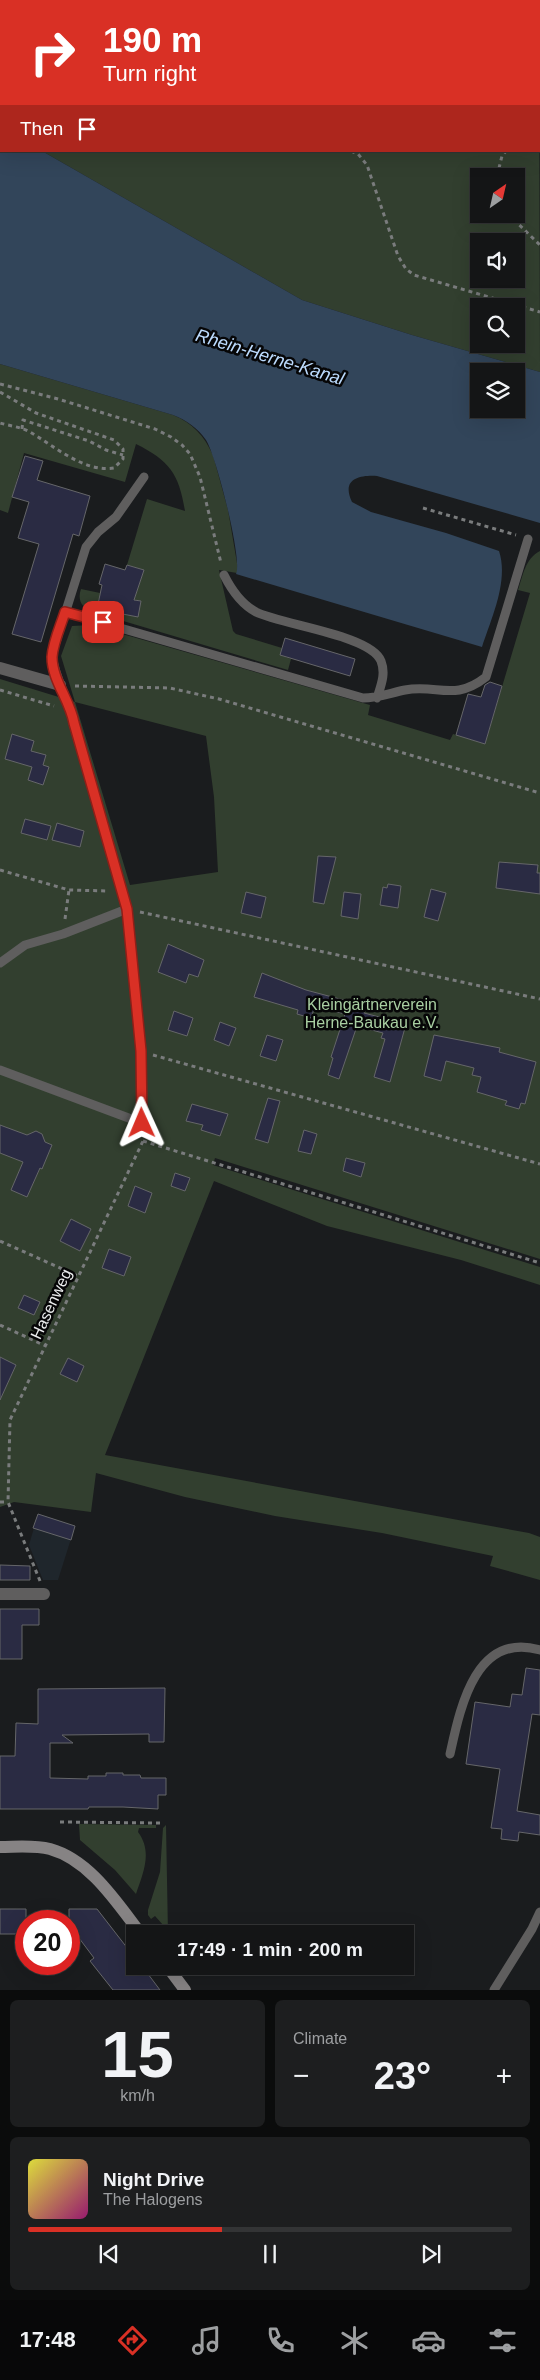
<!DOCTYPE html>
<html lang="en">
<head>
<meta charset="utf-8">
<style>
	:root { --surface:#141516; --page:#1d1e1f; --text:#f1f3f6; --muted:#9d9fa1; --line:#333435; --accent:#d93025 }
	body { margin:0; font-family:Helvetica,sans-serif; background:var(--page); color:var(--text); height:100vh; display:flex; flex-direction:column; font-size:19px; white-space:nowrap }
	* { box-sizing:border-box; margin:0 }
	p { font-size:16px; color:var(--muted) }
	.icon { flex:none; width:28px; height:28px; fill:none; stroke:currentColor; stroke-width:2; stroke-linecap:round; stroke-linejoin:round }
	.map { position:relative; height:1990px; overflow:hidden }
	.drawer { display:flex; flex-direction:column; gap:10px; padding:10px; background:#0b0c0c; flex:1 }
	.drawer>* { flex:none }
	.hud { position:absolute; left:0px; top:0px; width:540px; height:152px; box-shadow:0 5px 20px #0002,0 0 0 1px var(--line); background:#d93025; color:#fff; overflow:hidden }
	.needle { width:32px; rotate:34deg }
	.fabs { position:absolute; left:470px; top:168px; display:grid; gap:10px }
	.fabs a { display:grid; place-items:center; width:55px; height:55px; border-radius:0px; background:var(--surface); box-shadow:0 5px 20px #0002,0 0 0 1px var(--line); font-size:25px }
	.speed { position:absolute; left:15px; top:1910px; display:flex; gap:10px; font-size:25px; font-weight:700; text-align:center }
	.speed>* { display:grid; place-content:center; width:65px; height:65px; border-radius:50%; background:var(--surface); box-shadow:0 5px 20px #0002,0 0 0 1px var(--line); line-height:1 }
	.speed .limit { border:8px solid #d22; background:#fff; color:#111 }
	.pin { position:absolute; display:grid; place-items:center; width:42px; height:42px; color:#fff; margin:-21px; border-radius:10px; box-shadow:0 2px 8px #0006 }
	.me { position:absolute; width:55px; margin:-28px; rotate:359deg; stroke-linejoin:round; filter:drop-shadow(0 0 4px #0008) }
	.turn { display:flex; align-items:center; gap:18px; height:105px; padding:0 20px; font-size:22px }
	.turn .icon { width:65px; height:65px; stroke-width:2.5 }
	.turn b { display:block; font-size:35px; line-height:42px }
	.then { display:flex; align-items:center; height:48px; padding:0 20px; background:#0003; gap:10px; font-size:19px }
	.big { font-size:38px; font-weight:800; line-height:1.1 }
	.drawer .tile { flex:1; display:flex; flex-direction:column; justify-content:center; gap:8px; min-width:0; padding:0 18px; border-radius:8px; background:var(--page) }
	.drawer .dial { align-items:center; gap:0 }
	.dial b { font-size:65px; line-height:1 }
	.song { display:flex; align-items:center; gap:15px }
	.cover { width:60px; height:60px; border-radius:8px; background:linear-gradient(135deg,hsl(60 70% 55%),hsl(320 70% 35%)) }
	.played { height:5px; border-radius:2px; background:linear-gradient(90deg,var(--accent) 40%,var(--line) 40%) }
	.keys { display:flex; justify-content:space-around; direction:ltr }
	.heat { display:flex; justify-content:space-between; align-items:center; font-size:28px; direction:ltr }
	.drawer .tiles { flex:1; display:grid; gap:10px; grid-template-columns:1fr 1fr }
	.tile:last-child { grid-column:span 2 }
	.trip { position:absolute; left:126px; top:1925px; width:288px; height:50px; border-radius:0px; background:var(--surface); box-shadow:0 5px 20px #0002,0 0 0 1px var(--line); font-weight:800; line-height:50px; text-align:center }
	.tabs { display:flex; height:80px; justify-content:space-around; align-items:center; background:#080809; color:var(--muted) }
	.tabs .icon { width:35px; height:35px }
	.tabs .active { color:var(--accent) }
	.tabs b { font-size:22px; color:var(--text) }
	.map>svg:first-child { display:block }
	.built { fill:#1f262c }
	.green { fill:#323f2f; fill-rule:evenodd }
	.water { fill:#32455a; fill-rule:evenodd }
	.building { fill:#2a2b43; stroke:#656669 }
	.lines { fill:none; stroke-linecap:round; stroke-linejoin:round }
	.path { stroke:#7a7c7d; stroke-width:3; stroke-dasharray:4 4; stroke-linecap:butt }
	.lane { stroke:#5f5e5e; stroke-width:9 }
	.street { stroke:#5f5e5e; stroke-width:12 }
	.secondary { stroke:#868384; stroke-width:12 }
	.route-casing { stroke:#8d1f18; stroke-width:12 }
	.route { stroke:#d93025; stroke-width:9 }
	.labels { text-anchor:middle; dominant-baseline:central; stroke-width:5; stroke-linejoin:round; paint-order:stroke }
	.park-label { font-size:16px; fill:#a9cfa2; stroke:#060607 }
	.street-label { font-size:16px; fill:#eaeced; stroke:#060607 }
	.water-label { font-size:18px; font-style:italic; fill:#bcdbfe; stroke:#060607 }
</style>
</head>
<body>
<div class="map">
<svg width="540" height="1990" viewBox="0 0 540 1990">
	<rect width="100%" height="100%" fill="#1a1c1e"/>
	<!-- built -->
	<path class="built" d="M0,0H173L1,1V62Z
		M38,1514L75,1526L58,1580H43L29,1545Z"/>
	<!-- green -->
	<path class="green" d="M539,12L540,372L412,335L302,300L42,151H539ZM479,176H516V214H479ZM479,241H516V279H479ZM479,306H516V344H479Z
		M0,364L173,415C193,423 204,436 213,455L228,510L238,569L237,573L219,570L233,631L236,634L282,648L280,655L291,659L288,670L93,612C82,608 77,600 81,589L100,593L97,609L141,601L127,598L143,570L127,565L147,499L185,511C179,474 170,461 136,444L125,482L24,453L8,513L0,510Z
		M540,551V1259L215,1158L213,1165L540,1267V1285L461,1260L327,1226L214,1181L105,1455L529,1533L540,1537V1580L490,1566L493,1556L382,1533L275,1516L185,1497L96,1473L91,1512L14,1502L0,1507V679L75,702L61,656L72,626L91,625L370,705L368,715L450,740L453,734L485,744L530,593L518,590C523,575 525,559 540,551ZM75,702L206,736L214,797L218,872L130,885Z
		M79,1824L156,1825V1828H139L138,1832C153,1852 143,1873 136,1894L115,1870L80,1840Z
		M166,1825L168,1934H163L159,1930L164,1926L155,1916L151,1919L148,1915V1910L160,1872L163,1828Z"/>
	<!-- water -->
	<path class="water" d="M0,127L1,151H42L302,300L412,335L540,372V523L377,476C359,475 341,479 352,502L371,512L446,533L499,551C509,581 491,619 482,647L236,574C243,561 216,455 206,440C198,428 186,420 173,415L0,364ZM479,371H516V409H479Z"/>
	<!-- building -->
	<path class="building" d="M25,456L43,461L37,480L90,496L79,536L73,534L41,642L12,634L39,544L18,538L29,502L12,497Z
		M105,564L125,570L127,565L144,570L134,600L141,601L138,617L97,609L102,585L99,584Z
		M285,638L355,659L350,676L280,655Z
		M490,682L502,686L485,744L456,735L468,694L481,697L485,685Z
		M12,734L34,741L31,751L46,755L43,765L49,767L43,785L28,780L32,767L5,759Z
		M25,819L51,826L47,840L21,833Z
		M57,823L84,831L80,847L52,840Z
		M318,856L336,857L324,904L313,902Z
		M499,862L538,865L537,873H540V894L496,888Z
		M388,884L401,886L398,908L380,905L383,887L387,888Z
		M431,889L446,893L438,921L424,917Z
		M246,892L266,897L261,918L241,913Z
		M344,892L361,894L358,919L341,916Z
		M168,944L204,960L198,977L189,974L186,983L158,972Z
		M262,973L306,990L366,1006L364,1013L406,1024L390,1082L374,1077L385,1039L381,1038L383,1033L357,1026L339,1079L328,1075L333,1058L331,1057L345,1014L315,1006L311,1018L297,1014L298,1010L254,997Z
		M174,1011L193,1018L187,1036L168,1030Z
		M220,1022L236,1028L229,1046L214,1040Z
		M267,1035L283,1040L276,1061L260,1056Z
		M434,1035L500,1048L499,1052L536,1062L525,1104L521,1103L519,1109L505,1105L507,1101L477,1092L481,1077L472,1075L474,1068L446,1061L441,1081L424,1076Z
		M268,1098L280,1101L268,1143L255,1139Z
		M192,1104L228,1114L220,1136L201,1130L203,1125L186,1121Z
		M0,1125L27,1135L36,1131L42,1134L45,1142L52,1145L42,1169L40,1168L27,1197L11,1190L23,1162L0,1153Z
		M304,1130L317,1134L311,1154L298,1151Z
		M346,1158L365,1163L361,1177L343,1171Z
		M175,1173L190,1178L185,1191L171,1186Z
		M135,1186L152,1193L145,1213L128,1206Z
		M71,1219L91,1229L80,1251L60,1241Z
		M109,1249L131,1257L124,1276L102,1268Z
		M24,1295L40,1302L34,1315L18,1308Z
		M0,1357L16,1365L0,1400Z
		M68,1358L84,1366L77,1382L60,1374Z
		M38,1514L75,1526L71,1540L33,1528Z
		M0,1565L30,1566V1580H0Z
		M0,1609H39V1625H22V1659H0Z
		M526,1668L540,1670V1715L532,1714L517,1811L540,1815V1835L519,1832L518,1841L501,1839L502,1829L491,1828L500,1769L466,1764L475,1702L510,1707L512,1694L522,1695Z
		M165,1688L164,1742H149V1734L62,1735L73,1743H50V1778L88,1779V1776H106V1773H123V1775H140L141,1778H166V1795H158V1809L123,1807H89L88,1809H0V1756H15L16,1723L38,1724V1689Z
		M0,1909H26V1934H0Z
		M69,1909H97L135,1958V1966H142L160,1990H113L90,1961L94,1958L76,1934H69Z"/>
	<g class="lines">
		<!-- path -->
		<path class="path" d="M176,1L177,0
			M539,84L540,85
			M539,128H540
			M351,151L358,154L367,165L398,256L406,269L414,275L540,312
			M497,176L502,156L506,151
			M508,214L540,245
			M0,384L58,399L155,429L171,437L182,445L190,454L200,477L221,563
			M0,392L36,413L114,440L123,449V459L114,468C85,473 54,446 30,432C21,427 10,426 0,423
			M22,429L23,420L89,441L106,450L123,455
			M423,508L516,535
			M75,686L170,688L219,699L540,793
			M0,690L54,706
			M0,870L69,890L109,891
			M140,912L540,999
			M65,919L69,890
			M153,1055L540,1164
			M143,1141L540,1263
			M0,1241L78,1276
			M0,1325L46,1346
			M0,1502H8
			M40,1581L8,1502L10,1420L143,1141V1136
			M60,1822L160,1823"/>
		<!-- lane -->
		<path class="lane" d="M139,1V0
			M0,56H1
			M224,575C231,589 241,604 256,612C282,625 371,635 381,661C386,674 381,685 377,698
			M65,612L363,698C378,698 390,693 405,690C438,684 454,702 486,677L528,539
			M0,963L25,945L63,934L127,909
			M0,1070L142,1123L141,1051L127,909L73,723C70,699 55,680 52,655L86,547L98,532L116,517L144,477
			M450,1754C460,1709 475,1631 540,1650
			M494,1990L532,1929L540,1912"/>
		<!-- street -->
		<path class="street" d="M0,668L60,685
			M0,1594H44"/>
		<!-- secondary -->
		<path class="secondary" d="M0,1847C16,1847 34,1845 50,1849C90,1860 117,1903 141,1934
			M167,1966L185,1990"/>
	</g>
	<g class="lines">
		<!-- route casing -->
		<g class="route-casing">
			<path id="route" d="M103,622L65,612C61,625 53,642 52,657C52,680 70,700 74,723L127,909L141,1051L142,1123"/>
		</g>
		<!-- route -->
		<use href="#route" class="route"/>
	</g>
	<g class="labels">
		<!-- park labels -->
		<g class="park-label">
			<text x="372" y="1004">Kleingärtnerverein<tspan x="372" dy="18">Herne-Baukau e.V.</tspan></text>
		</g>
		<!-- street labels -->
		<g class="street-label">
			<text transform="translate(51 1304) rotate(-65)">Hasenweg</text>
		</g>
		<!-- water labels -->
		<g class="water-label">
			<text transform="translate(270 357) rotate(17)">Rhein-Herne-Kanal</text>
		</g>
	</g>
</svg>
<div class="fabs">
<a><svg class="needle" viewBox="-14 -14 28 28"><path d="M0-13l5 13h-10z" fill="#e53935"/><path d="M0 13l5-13h-10z" fill="#9d9fa1"/></svg></a>
<a><svg class="icon" aria-label="sound" viewBox="0 0 24 24"><path d="M4 9h4l5-4v14l-5-4H4zM17 9q2 3 0 6"/></svg></a>
<a><svg class="icon" aria-label="search" viewBox="0 0 24 24"><circle cx="10" cy="10" r="6"/><path d="M15 15l6 6"/></svg></a>
<a><svg class="icon" aria-label="layers" viewBox="0 0 24 24"><path d="M12 4l9 5-9 5-9-5zM3 14l9 5 9-5"/></svg></a>
</div>
<div class="speed"><div class="limit">20</div></div>
<div class="pin" style="left:103px;top:622px;background:#d93025"><svg class="icon" aria-label="arrive" viewBox="0 0 24 24"><path d="M6 21V4h12l-3 4 3 4H6"/></svg></div>
<svg class="me" style="left:142px;top:1123px" viewBox="-20 -20 40 40"><path d="M0-17L14 15 0 8-14 15z" fill="#d93025" stroke="#fff" stroke-width="4"/></svg>
<div class="trip">17:49 · 1 min · 200 m</div>
<div class="hud">
<div class="turn"><svg class="icon" aria-label="right" viewBox="0 0 24 24"><path d="M7 20v-9h11M14 6l5 5-5 5"/></svg><div><b>190 m</b>Turn right</div></div>
<div class="then">Then<svg class="icon" aria-label="arrive" viewBox="0 0 24 24"><path d="M6 21V4h12l-3 4 3 4H6"/></svg></div>
</div>
</div>
<section class="drawer">
<div class="tiles">
<div class="tile dial"><b>15</b><p>km/h</p></div>
<div class="tile"><p>Climate</p>
<div class="heat"><a>−</a><b class="big">23°</b><a>+</a></div>
</div>
<div class="tile">
<div class="song"><i class="cover"></i><div><b>Night Drive</b><p>The Halogens</p></div></div>
<div class="played"></div>
<div class="keys"><svg class="icon" aria-label="previous" viewBox="0 0 24 24"><path d="M18 5L8 12l10 7zM5 5v14"/></svg><svg class="icon" aria-label="pause" viewBox="0 0 24 24"><path d="M8 5v14M16 5v14"/></svg><svg class="icon" aria-label="next" viewBox="0 0 24 24"><path d="M6 5l10 7-10 7zM19 5v14"/></svg></div>
</div>
</div>
</section>
<nav class="tabs">
<b>17:48</b>
<svg class="icon active" aria-label="directions" viewBox="0 0 24 24"><path d="M12 3l9 9-9 9-9-9zM9 14v-3h6M13 9l2 2-2 2"/></svg>
<svg class="icon" aria-label="music" viewBox="0 0 24 24"><path d="M9 18V5l10-2v13"/><circle cx="6" cy="18" r="3"/><circle cx="16" cy="16" r="3"/></svg>
<svg class="icon" aria-label="phone" viewBox="0 0 24 24"><path d="M5 4h4l2 5-3 2q2 4 5 5l2-3 5 2v4C11 20 4 13 5 4z"/></svg>
<svg class="icon" aria-label="climate" viewBox="0 0 24 24"><path d="M12 3v18M4 7l16 10M4 17L20 7"/></svg>
<svg class="icon" aria-label="car" viewBox="0 0 24 24"><path d="M5 17H2v-5l4-1 3-4h7l3 4 3 1v5h-3M9 17h6M6 11h13"/><circle cx="7" cy="17" r="2"/><circle cx="17" cy="17" r="2"/></svg>
<svg class="icon" aria-label="filters" viewBox="0 0 24 24"><path d="M4 7h16M4 17h16"/><circle cx="9" cy="7" r="2"/><circle cx="15" cy="17" r="2"/></svg>
</nav>
</body>
</html>
